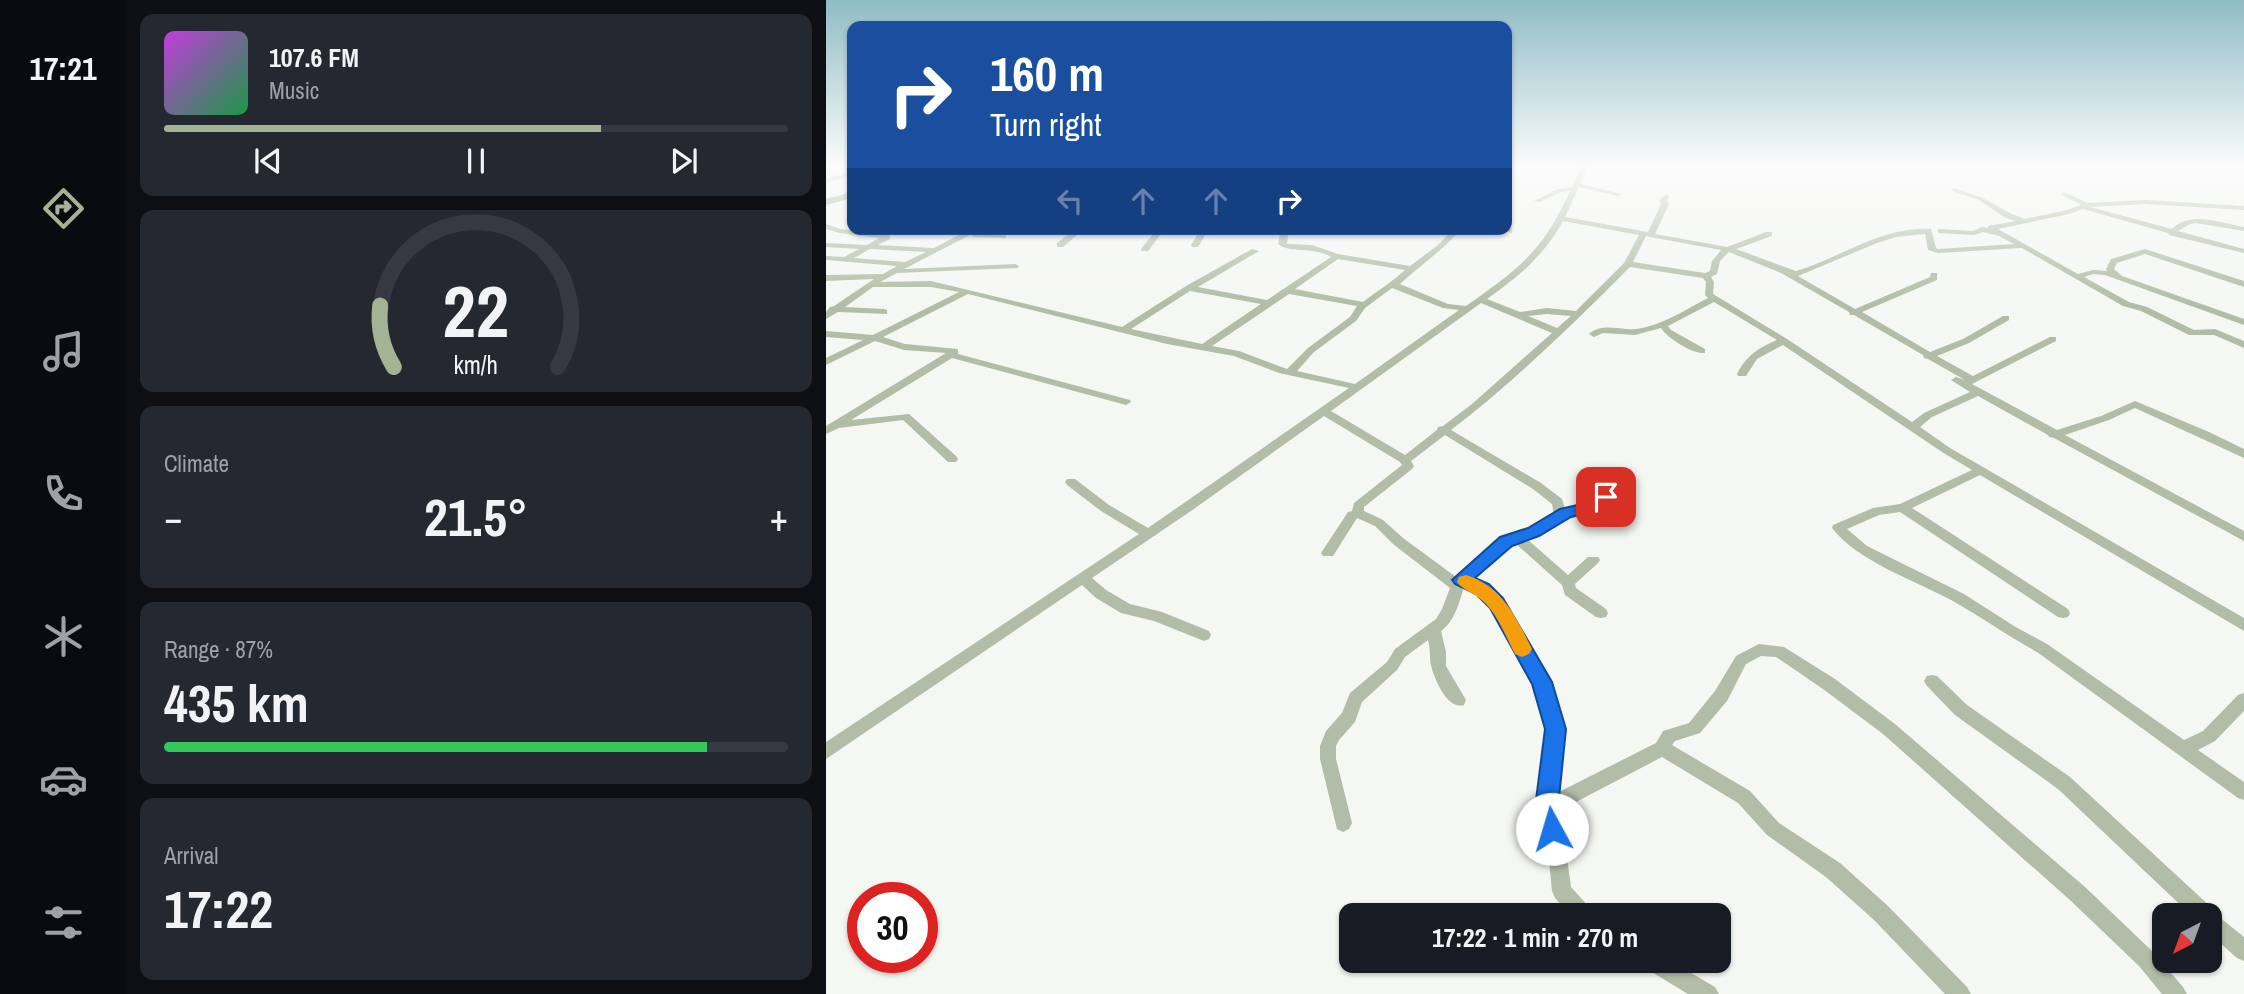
<!DOCTYPE html>
<html lang="en">
<head>
<meta charset="utf-8">
<style>
	:root { --surface:#171b24; --page:#242831; --text:#f1f3f6; --muted:#9ea1a6; --line:#363941; --accent:#a4b393 }
	body { margin:0; font-family:"Archivo Narrow",sans-serif; background:var(--page); color:var(--text); height:100vh; display:flex; flex-direction:column; font-size:26px; white-space:nowrap }
	* { box-sizing:border-box; margin:0 }
	p { font-size:23px; color:var(--muted) }
	.icon { flex:none; width:38px; height:38px; fill:none; stroke:currentColor; stroke-width:2; stroke-linecap:round; stroke-linejoin:round }
	.map { position:relative; flex:1; overflow:hidden }
	.drawer { display:flex; flex-direction:column; gap:14px; padding:14px; background:#0d0f14; width:700px }
	.drawer>* { flex:none }
	.top-card { position:absolute; left:21px; top:21px; width:665px; height:214px; border-radius:14px; box-shadow:0 2px 5px #0004; background:#1a4fa0; color:#fff; overflow:hidden }
	.needle { width:46px; rotate:221deg }
	.tools { position:absolute; left:1326px; top:903px; display:grid; gap:14px }
	.tools a { display:grid; place-items:center; width:70px; height:70px; border-radius:14px; background:var(--surface); box-shadow:0 2px 5px #0004; font-size:35px }
	.speed { position:absolute; left:21px; top:882px; display:flex; gap:14px; font-size:35px; font-weight:700; text-align:center }
	.speed>* { display:grid; place-content:center; width:91px; height:91px; border-radius:50%; background:var(--surface); box-shadow:0 2px 5px #0004; line-height:1 }
	.speed .limit { border:10px solid #d22; background:#fff; color:#111 }
	.pin { position:absolute; display:grid; place-items:center; width:60px; height:60px; color:#fff; margin:-30px; border-radius:14px; box-shadow:0 4px 10px #0006 }
	.me { position:absolute; width:77px; margin:-38px; rotate:354deg; stroke-linejoin:round; filter:drop-shadow(0 0 5px #0008) }
	.turn { display:flex; align-items:center; gap:24px; height:147px; padding:0 28px; font-size:32px }
	.turn .icon { width:91px; height:91px; stroke-width:2.5 }
	.turn b { display:block; font-size:49px; line-height:60px }
	.lanes { display:flex; align-items:center; height:66px; padding:0 28px; background:#0003; justify-content:center; gap:35px; direction:ltr }
	.lanes .off { opacity:.35 }
	.big { font-size:52px; font-weight:700; line-height:1.1 }
	.drawer .tile { flex:1; display:flex; flex-direction:column; justify-content:center; gap:10px; min-width:0; padding:0 24px; border-radius:14px; background:var(--page) }
	.drawer .dial { align-items:center; gap:0 }
	.dial svg { height:182px; overflow:visible; fill:none; stroke:var(--line); stroke-width:7; stroke-linecap:round; text-anchor:middle }
	.dial text { fill:var(--text); stroke:none }
	.song { display:flex; align-items:center; gap:21px }
	.cover { width:84px; height:84px; border-radius:10px; background:linear-gradient(135deg,hsl(290 70% 55%),hsl(140 70% 35%)) }
	.played { height:7px; border-radius:4px; background:linear-gradient(90deg,var(--accent) 70%,var(--line) 70%) }
	.keys { display:flex; justify-content:space-around; direction:ltr }
	.heat { display:flex; justify-content:space-between; align-items:center; font-size:38px; direction:ltr }
	.charge { height:10px; border-radius:5px; background:linear-gradient(90deg,#34c759 87%,var(--line) 0) }
	.trip { position:absolute; left:513px; top:903px; width:392px; height:70px; border-radius:14px; background:var(--surface); box-shadow:0 2px 5px #0004; font-weight:700; line-height:70px; text-align:center }
	main { display:flex; flex:1; min-height:0 }
	.menu { display:flex; flex-direction:column; width:126px; justify-content:space-around; align-items:center; background:#090b0e; color:var(--muted) }
	.menu .icon { width:49px; height:49px }
	.menu .active { color:var(--accent) }
	.menu b { font-size:32px; color:var(--text) }
	.map>svg:first-child { display:block }
	.lines { fill:none; stroke-linecap:round; stroke-linejoin:round }
	.street { fill:#b1bda6; fill-rule:evenodd }
	.secondary { fill:#90a180; fill-rule:evenodd }
	.route { fill:#1a73e8; stroke:#114b97; stroke-width:2 }
	.slow { fill:#f59e0b }
</style>
</head>
<body>
<main>
<nav class="menu">
<b>17:21</b>
<svg class="icon active" aria-label="directions" viewBox="0 0 24 24"><path d="M12 3l9 9-9 9-9-9zM9 14v-3h6M13 9l2 2-2 2"/></svg>
<svg class="icon" aria-label="music" viewBox="0 0 24 24"><path d="M9 18V5l10-2v13"/><circle cx="6" cy="18" r="3"/><circle cx="16" cy="16" r="3"/></svg>
<svg class="icon" aria-label="phone" viewBox="0 0 24 24"><path d="M5 4h4l2 5-3 2q2 4 5 5l2-3 5 2v4C11 20 4 13 5 4z"/></svg>
<svg class="icon" aria-label="climate" viewBox="0 0 24 24"><path d="M12 3v18M4 7l16 10M4 17L20 7"/></svg>
<svg class="icon" aria-label="car" viewBox="0 0 24 24"><path d="M5 17H2v-5l4-1 3-4h7l3 4 3 1v5h-3M9 17h6M6 11h13"/><circle cx="7" cy="17" r="2"/><circle cx="17" cy="17" r="2"/></svg>
<svg class="icon" aria-label="filters" viewBox="0 0 24 24"><path d="M4 7h16M4 17h16"/><circle cx="9" cy="7" r="2"/><circle cx="15" cy="17" r="2"/></svg>
</nav>
<section class="drawer">
<div class="tile">
<div class="song"><i class="cover"></i><div><b>107.6 FM</b><p>Music</p></div></div>
<div class="played"></div>
<div class="keys"><svg class="icon" aria-label="previous" viewBox="0 0 24 24"><path d="M18 5L8 12l10 7zM5 5v14"/></svg><svg class="icon" aria-label="pause" viewBox="0 0 24 24"><path d="M8 5v14M16 5v14"/></svg><svg class="icon" aria-label="next" viewBox="0 0 24 24"><path d="M6 5l10 7-10 7zM19 5v14"/></svg></div>
</div>
<div class="tile dial"><svg viewBox="0 0 100 80">
<path d="M14 69A42 42 0 1 1 86 69"/>
<path d="M14 69A42 42 0 0 1 8 42" stroke="#a4b393"/>
<text x="50" y="56" font-size="32" font-weight="700">22</text>
<text x="50" y="72" font-size="11">km/h</text>
</svg></div>
<div class="tile"><p>Climate</p>
<div class="heat"><a>−</a><b class="big">21.5°</b><a>+</a></div>
</div>
<div class="tile"><p>Range · 87%</p><b class="big">435 km</b><div class="charge"></div></div>
<div class="tile"><p>Arrival</p><b class="big">17:22</b></div>
</section>
<div class="map">
<svg width="1418" height="994" viewBox="0 0 1418 994">
	<rect width="100%" height="100%" fill="#f5f7f3"/>
	<g class="lines">
		<!-- street -->
		<path class="street" d="M756,166H762L754,184L796,194L793,196L753,187L739,217L822,232L835,204L833,201L840,194L843,196L841,201L843,204L829,234L901,247L940,232H946V236L910,249L970,271C1015,258 1055,226 1105,229L1110,248L1112,249L1188,244L1173,236L1157,232L1148,235L1112,233V229H1115L1147,231L1156,227L1162,228V226L1190,221L1178,217L1153,200L1126,191L1125,190L1128,188L1157,198L1184,213L1199,219L1241,210L1255,205L1236,195L1235,194L1238,192L1262,203L1320,200L1418,206V210L1320,204L1264,207L1346,229C1364,210 1396,223 1418,227V231L1369,223L1362,225L1352,231L1418,249V253L1343,235L1342,233L1257,209L1243,214L1172,229L1252,274L1267,270L1281,271L1280,269L1285,259L1319,249L1418,281V287L1319,254L1291,263L1288,269L1296,276L1418,319V325L1279,275L1267,274L1258,277L1303,302L1321,307L1368,330L1389,329L1418,341V348L1388,335H1363L1315,311L1297,306L1196,248L1112,253L1102,250L1099,234L1070,237L1051,243L972,276L1029,309L1104,277L1105,273H1111V280L1036,312L1104,352L1137,339L1177,316H1183V320L1143,343L1111,356L1147,376L1224,337H1230V341L1146,384L1231,430L1275,416L1309,401L1383,432L1418,449V458L1309,408L1283,420L1239,435L1418,531V541L1228,438L1223,437L1222,435L1152,396L1106,417L1094,427L1124,448L1418,618V631L1154,475L1086,508L1242,609L1244,613L1242,617L1237,618L1232,617L1074,512L1053,515L1021,529L1041,546L1138,594L1188,626L1221,644L1358,740L1377,731L1412,695L1418,693V711L1389,741L1372,750L1418,782V800L1412,798L1211,652C1182,636 1155,617 1127,601C1090,581 1031,561 1006,528L1007,525L1047,508L1074,504L1146,470L1116,452L957,345L931,359L920,376H912L911,374C920,356 932,348 951,340L888,302L842,326L845,330L879,349V353C867,354 842,339 835,328L809,335L777,333L768,337L763,334C777,322 794,331 811,329C837,325 859,310 882,298L879,295L880,282L877,278L804,267C747,324 689,381 625,430L715,483L736,499L739,509L756,505L780,493L786,497C775,509 760,510 746,516C730,522 717,534 701,539L742,575L762,557H772L774,560L772,563L749,584L750,588L780,609L782,613L780,617L775,618L770,617L739,595L736,585L689,543L685,544L646,579L661,585L676,599L724,683L738,729L731,793L830,743L837,731L863,723L889,691L910,656L933,644L958,647L1009,679L1069,724L1259,887L1327,952L1357,987L1361,994H1336L1313,966L1245,901L1057,734L997,689L950,657L935,656L920,664L901,701L874,733L849,741L846,745L924,791L953,823L1014,863L1062,906L1141,987L1145,994H1119L1048,920L1000,877L941,835L912,803L836,757L731,812L740,850L745,887L764,908L767,915H744L729,898L726,891L722,850L712,808L722,729L709,684L666,607L651,593L638,587C633,603 629,621 615,631L620,652V666L640,700L638,705C622,710 610,682 606,669C603,661 605,650 602,640L579,657L571,670L536,702L529,722L513,740L510,746V759L526,823L523,829L517,832L511,829L494,759V746L500,731L516,713L524,693L561,662L569,649L610,619L616,609L624,588L567,544L549,526L531,518L507,556H497L495,553L522,512L526,511L528,503L576,465L574,462L498,416L365,511L266,578L280,590L304,604L336,612L383,631L385,635L383,639L378,641L328,621L295,613L270,598L256,585L0,759V742L313,534L275,511L241,485L239,482L241,479H249L283,505L322,528L523,388L453,373L408,356L341,344L142,294L57,337L79,344L132,349V354L304,400L305,402L300,405L126,358L25,420L83,414L130,456L132,459L130,462H122L77,420L13,428L0,434V426L120,353L78,350L49,341L0,365V358L37,340L0,337V331L47,335L133,292L105,287H47L19,307L58,309L61,310V314L12,312L0,319V312L4,307L8,306L48,279L0,281V275L57,274L71,266L0,260V256L18,257L33,249L0,247V243L41,245L53,238L13,233L0,229V224L14,229L64,235V239L52,245L108,248L144,229H154L150,233L180,234V238H177L148,237L144,235L78,269L189,264L193,266L192,268L71,273L54,282L105,281L296,327L360,286L426,249L433,251L372,287L441,300L505,257C488,246 464,254 452,244L455,229H463L461,244L486,245L512,254L584,266L612,245L627,229H635C617,251 594,265 574,284L622,304L640,306C693,268 716,253 744,191L735,192L714,202L708,201L732,189L746,187ZM737,221L813,235L798,263L750,311L721,308L694,312L661,299C694,275 717,257 737,221ZM820,236L824,237L895,250L886,261L884,271L879,273L807,262ZM44,249L100,252L79,262L28,258ZM903,252L955,273L1023,312L1024,315H1028L1097,355L1098,358L1102,359L1139,380L1130,377L1125,380L1144,392L1098,413L1086,422L961,339L887,294L888,282L885,277L891,274L894,261ZM512,259L579,270C566,282 551,291 537,302L469,289ZM566,288L617,308L633,310L529,384L471,371L488,352L530,321L539,308ZM364,291L435,304L376,344L305,329ZM463,294L531,306L524,317L482,348L461,369L413,351L386,346ZM655,303L726,333L646,404L617,426L612,427L611,430L579,455L505,411ZM721,314L745,316L731,328L702,316ZM619,435L707,489L726,504L728,515L703,529L675,538L630,577L577,538L557,520L538,511V507L586,469L588,466L585,461Z
			M26,171V175L0,183V179Z
			M681,223L685,225L686,233L679,231Z
			M249,229H258L237,247H231V243Z
			M331,229H339L322,251H316L315,249Z
			M375,229H383L372,247H366L365,245Z
			M1106,675L1111,676L1141,705L1244,777L1386,908L1387,912L1418,937V961L1411,958L1384,934V915H1365L1232,789L1129,715L1101,686L1098,681L1101,676Z
			M816,961H845L889,987L893,994H862L819,968Z"/>
		<!-- secondary -->
		<path class="secondary" d="M26,192V198L0,205V199Z"/>
	</g>
	<!-- sky -->
	<linearGradient id="sky" x2="0" y2="1"><stop stop-color="#90bcc6"/><stop offset="0.54" stop-color="#fafbfa"/><stop offset="1" stop-color="#fafbfa" stop-opacity="0"/></linearGradient>
	<rect width="1418" height="305" fill="url(#sky)"/>
	<!-- route -->
	<path class="route" d="M780,492L788,497L766,512L745,517L713,536L686,546L649,578L663,584L677,598L726,682L740,729L732,808L738,829L734,837L726,840L717,837L709,808L719,729L706,684L664,608L650,594L629,584L626,580L674,537L702,528L734,509L756,504Z"/>
	<!-- slow -->
	<path class="slow" d="M640,575C676,586 690,617 706,649L703,654L696,657L689,654C681,639 673,618 661,605C653,595 636,590 631,582L633,577Z"/>
</svg>
<div class="tools">
<a><svg class="needle" viewBox="-14 -14 28 28"><path d="M0-13l5 13h-10z" fill="#e53935"/><path d="M0 13l5-13h-10z" fill="#9ea1a6"/></svg></a>
</div>
<div class="speed"><div class="limit">30</div></div>
<div class="pin" style="left:780px;top:497px;background:#d93025"><svg class="icon" aria-label="arrive" viewBox="0 0 24 24"><path d="M6 21V4h12l-3 4 3 4H6"/></svg></div>
<svg class="me" style="left:726px;top:829px" viewBox="-20 -20 40 40"><circle r="19" fill="#fff"/><path d="M0-13L10 11 0 6-10 11z" fill="#1a73e8"/></svg>
<div class="trip">17:22 · 1 min · 270 m</div>
<div class="top-card">
<div class="turn"><svg class="icon" aria-label="right" viewBox="0 0 24 24"><path d="M7 20v-9h11M14 6l5 5-5 5"/></svg><div><b>160 m</b>Turn right</div></div>
<div class="lanes"><svg class="icon off" aria-label="left" viewBox="0 0 24 24"><path d="M17 20v-9H6M10 6l-5 5 5 5"/></svg><svg class="icon off" aria-label="ahead" viewBox="0 0 24 24"><path d="M12 20V5M6 11l6-6 6 6"/></svg><svg class="icon off" aria-label="ahead" viewBox="0 0 24 24"><path d="M12 20V5M6 11l6-6 6 6"/></svg><svg class="icon" aria-label="right" viewBox="0 0 24 24"><path d="M7 20v-9h11M14 6l5 5-5 5"/></svg></div>
</div>
</div>
</main>
</body>
</html>
